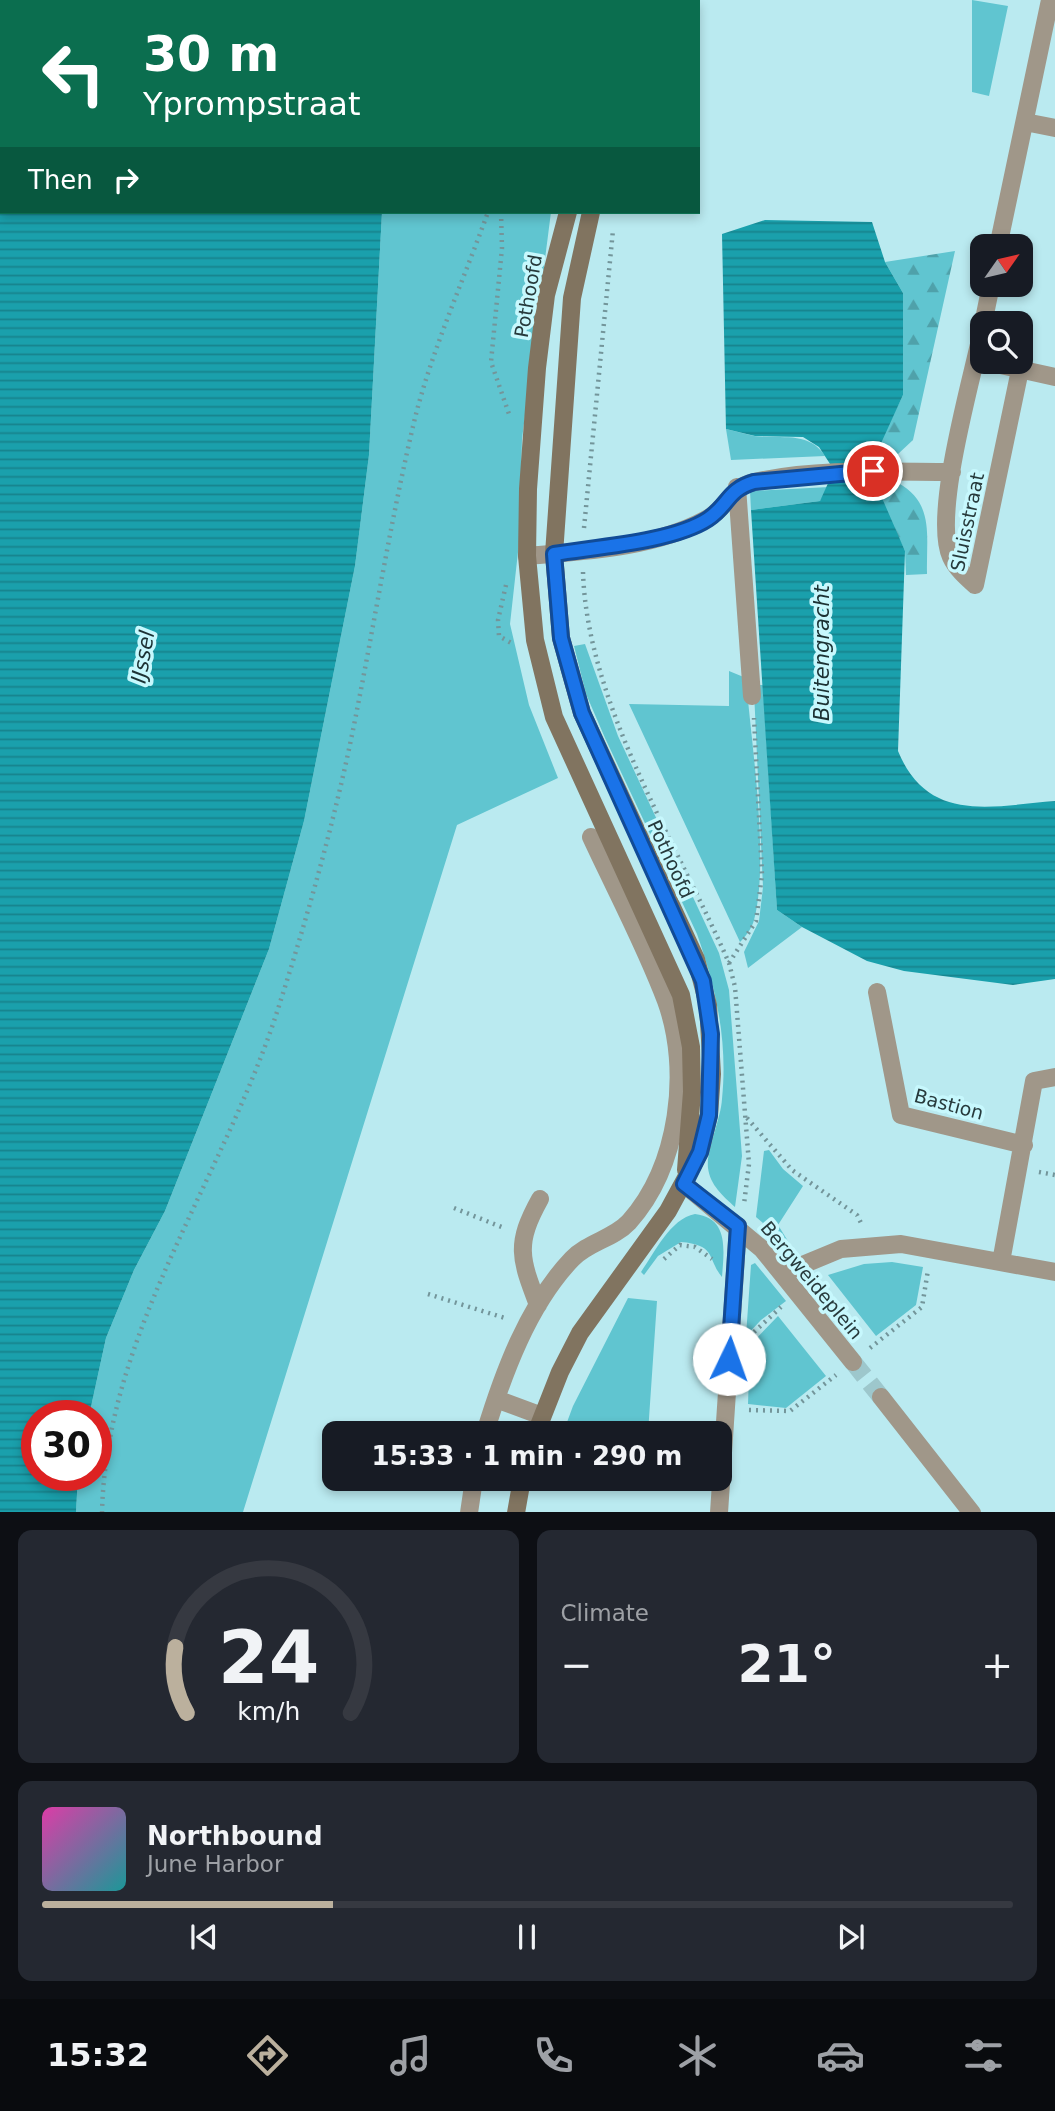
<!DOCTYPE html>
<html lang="en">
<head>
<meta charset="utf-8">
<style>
	:root { --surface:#171b24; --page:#242831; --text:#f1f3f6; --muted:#9ea1a6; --line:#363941; --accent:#bbb09d }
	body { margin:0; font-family:"DejaVu Sans",sans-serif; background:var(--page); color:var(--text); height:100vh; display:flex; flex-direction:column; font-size:26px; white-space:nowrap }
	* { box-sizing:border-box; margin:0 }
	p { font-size:23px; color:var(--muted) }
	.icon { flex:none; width:38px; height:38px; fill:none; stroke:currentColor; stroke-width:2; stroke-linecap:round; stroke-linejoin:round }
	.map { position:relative; height:1512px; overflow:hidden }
	.drawer { display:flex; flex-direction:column; gap:18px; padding:18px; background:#0d0f14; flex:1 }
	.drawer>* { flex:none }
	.hud { position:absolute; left:0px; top:0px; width:700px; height:214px; box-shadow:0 4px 10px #0003; background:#0b6e4f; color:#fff; overflow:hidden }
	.needle { width:46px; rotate:56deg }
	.controls { position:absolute; left:970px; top:234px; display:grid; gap:14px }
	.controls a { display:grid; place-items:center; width:63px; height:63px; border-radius:14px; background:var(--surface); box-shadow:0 4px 10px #0003; font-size:35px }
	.speed { position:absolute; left:21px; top:1400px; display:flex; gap:14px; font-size:35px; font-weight:700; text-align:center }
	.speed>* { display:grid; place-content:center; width:91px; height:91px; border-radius:50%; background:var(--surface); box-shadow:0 4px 10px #0003; line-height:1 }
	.speed .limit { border:10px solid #d22; background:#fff; color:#111 }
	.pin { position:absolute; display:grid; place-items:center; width:60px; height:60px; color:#fff; margin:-30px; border:4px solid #fff; border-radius:50%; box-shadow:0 2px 7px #0007 }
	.me { position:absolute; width:77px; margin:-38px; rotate:3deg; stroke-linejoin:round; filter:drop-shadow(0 0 5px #0008) }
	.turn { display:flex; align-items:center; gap:24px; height:147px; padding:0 28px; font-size:32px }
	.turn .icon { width:91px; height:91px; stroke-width:2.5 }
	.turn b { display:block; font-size:49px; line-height:60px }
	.then { display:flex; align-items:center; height:66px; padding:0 28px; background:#0003; gap:14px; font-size:26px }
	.big { font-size:52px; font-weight:700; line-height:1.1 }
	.drawer .tile { flex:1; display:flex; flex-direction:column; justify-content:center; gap:10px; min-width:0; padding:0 24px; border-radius:14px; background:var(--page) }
	.drawer .dial { align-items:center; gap:0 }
	.dial svg { height:182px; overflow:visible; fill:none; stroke:var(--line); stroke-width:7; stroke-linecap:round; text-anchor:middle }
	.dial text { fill:var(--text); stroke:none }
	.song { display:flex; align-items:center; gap:21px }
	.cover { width:84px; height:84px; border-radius:10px; background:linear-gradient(135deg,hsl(320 70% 55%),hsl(180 70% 35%)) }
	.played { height:7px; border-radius:4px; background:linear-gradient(90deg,var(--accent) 30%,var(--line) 30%) }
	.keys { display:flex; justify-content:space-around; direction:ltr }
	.heat { display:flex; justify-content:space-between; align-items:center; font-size:38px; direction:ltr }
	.drawer .tiles { flex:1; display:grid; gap:18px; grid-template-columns:1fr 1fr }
	.tile:last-child { grid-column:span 2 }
	.trip { position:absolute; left:322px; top:1421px; width:410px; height:70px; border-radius:14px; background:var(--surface); box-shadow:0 4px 10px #0003; font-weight:700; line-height:70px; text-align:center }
	.menu { display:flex; height:112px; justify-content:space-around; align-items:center; background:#090b0e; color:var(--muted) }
	.menu .icon { width:49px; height:49px }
	.menu .current { color:var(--accent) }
	.menu b { font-size:32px; color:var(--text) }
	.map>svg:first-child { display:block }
	.green { fill:#60c5d0 }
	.forest { fill:url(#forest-firs) }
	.water { fill:url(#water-rules) }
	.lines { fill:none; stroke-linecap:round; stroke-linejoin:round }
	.street-tunnel { stroke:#9dc7cc; stroke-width:18; stroke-dasharray:18 9; stroke-linecap:butt }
	.path { stroke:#73959a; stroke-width:4.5; stroke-dasharray:2 5; stroke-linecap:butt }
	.street { stroke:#a09789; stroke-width:18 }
	.secondary { stroke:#817460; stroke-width:18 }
	.route-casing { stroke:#114b97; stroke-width:18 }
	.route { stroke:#1a73e8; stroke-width:12 }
	.labels { text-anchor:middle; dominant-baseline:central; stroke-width:7; stroke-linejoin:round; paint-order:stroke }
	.street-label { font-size:19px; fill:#273a3c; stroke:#c7f8fd }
	.water-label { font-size:21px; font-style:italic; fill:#1c3133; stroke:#c7f8fd }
</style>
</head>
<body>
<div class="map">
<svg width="1055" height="1513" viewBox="0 0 1055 1513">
	<defs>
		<pattern id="forest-firs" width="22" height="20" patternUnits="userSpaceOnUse" patternTransform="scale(1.75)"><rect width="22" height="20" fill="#60c5d0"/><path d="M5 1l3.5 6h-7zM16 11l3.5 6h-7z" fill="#4fa1aa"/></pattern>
		<pattern id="water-rules" width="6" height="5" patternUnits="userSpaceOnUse" patternTransform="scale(1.75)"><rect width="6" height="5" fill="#1aa0ac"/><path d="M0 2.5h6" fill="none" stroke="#17838d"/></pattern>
	</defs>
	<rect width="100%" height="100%" fill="#baeaf0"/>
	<!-- green -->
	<path class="green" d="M972,0L1008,6L989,96L972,92Z
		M382,212H551L522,439L519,543L510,624L529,705L558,778L457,825L243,1512L76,1513L78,1475H96V1416H89L106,1338L134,1270L165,1211L269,949L304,821L355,566L369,455Z
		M726,429C735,431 745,434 754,436C781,440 808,430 825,456L731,460Z
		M829,487L820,501L751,510L750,491Z
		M585,644L618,736L719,953L729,990L742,1156L735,1207C723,1196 710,1185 708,1168C706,1150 721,1119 722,1099C728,1041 716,988 697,934L605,738L586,694L574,646Z
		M729,671L746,678C751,743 770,860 754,920C752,928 746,936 740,942L629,704L729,706Z
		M757,685H763L777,910L802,927L748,968L744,952L759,921L763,887L754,691Z
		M769,1150L783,1169L803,1186L778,1225L791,1246L787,1249L759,1229L763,1223L756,1217L764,1151Z
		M695,1214C729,1218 724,1250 722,1277C707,1259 717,1245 681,1242L658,1256L644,1275L641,1272C655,1252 670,1219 695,1214Z
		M892,1262L923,1267L916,1305L876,1336L828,1275L864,1264Z
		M755,1263L786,1301L761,1320L746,1336L751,1265Z
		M628,1298L657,1301L648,1433H563L573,1406Z
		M778,1316L826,1376L786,1408L748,1404L750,1345Z"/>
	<!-- forest -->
	<path class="forest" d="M955,251L913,440L898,454L875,453L903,395V293L885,262Z
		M898,483C935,503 926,537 927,574L906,575L905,551L873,485Z"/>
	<!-- water -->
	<path class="water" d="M0,0L450,2H2V212H382L369,455L355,566L304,821L269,949L165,1211L134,1270L106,1338L89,1416H37V1475H78L76,1513L0,1512Z
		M765,220L872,222L885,262L903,293V395L867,474L882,498L905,551L898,751C928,824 991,806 1055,801V979L1013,985L904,971L867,961L802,927L777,910L751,510L820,501L834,470L819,447L803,437L755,436L726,429L722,234Z"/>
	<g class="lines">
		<!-- street-tunnel -->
		<path class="street-tunnel" d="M853,1362L881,1397"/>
		<!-- path -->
		<path class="path" d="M508,0L509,2
			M525,0V2
			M501,212L502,248L491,362L510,417
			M584,528L613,230
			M583,572C587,703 677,844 729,963L735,987L749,1164L744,1204
			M506,585L498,620L499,636L513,644
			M729,963L756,921L762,875L754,718
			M747,1118L792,1170L857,1215L862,1225
			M1039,1172L1055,1175
			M454,1208L504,1228
			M664,1259L680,1245L695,1247L712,1259
			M428,1294L508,1319
			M754,1332L781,1307
			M870,1348L922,1307L928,1270
			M749,1410L790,1411L836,1375
			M102,1513C106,1333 223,1179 277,1012C307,919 336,816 355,720C375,620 391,518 415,418C432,350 464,279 488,212"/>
		<!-- street -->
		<path class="street" d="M1025,122L1055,128
			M998,247L1050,0
			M983,324L991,285
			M987,362L1055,377
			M737,487L752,696
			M527,556C584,551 653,548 705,520C726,510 730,487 754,482C819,468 887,472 952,472
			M975,585C966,577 956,568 951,557C932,516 972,379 982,331
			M975,585L1020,370
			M877,992L901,1115L1024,1145
			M684,1184L762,1249L853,1362
			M1001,1262L1034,1081L1055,1077
			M783,1273L841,1249L901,1244L1055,1272
			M538,1305C520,1258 515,1244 540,1199
			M881,1397L972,1513
			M496,1399L542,1416
			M485,1433C503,1374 528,1305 572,1259C588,1242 613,1239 629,1222C679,1166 691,1070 666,1001C645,945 616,891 591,837
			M469,1513L474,1479
			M719,1513L738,1226"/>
		<!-- secondary -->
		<path class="secondary" d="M590,0V2
			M568,212L546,295L537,368L528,489L527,556L535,640L554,717L681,995L691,1047L692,1092L686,1170
			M536,1433L560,1372L580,1333L668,1211L700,1152L709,1115L712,1074L708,1005L696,959L582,713L561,638L554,554L572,298L591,212
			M516,1513L522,1479"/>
	</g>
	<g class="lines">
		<!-- route casing -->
		<g class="route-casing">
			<path id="route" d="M729,1359L738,1226L684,1184L700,1152L709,1115L711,1034L703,981L582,713L561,638L554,554C596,547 673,542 708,519C729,505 727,490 754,482L873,471"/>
		</g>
		<!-- route -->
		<use href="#route" class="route"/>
	</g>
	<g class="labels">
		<!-- street labels -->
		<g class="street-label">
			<text transform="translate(528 296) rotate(-80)">Pothoofd</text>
			<text transform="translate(967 522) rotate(-78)">Sluisstraat</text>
			<text transform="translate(671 859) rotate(65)">Pothoofd</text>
			<text transform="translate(949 1104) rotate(15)">Bastion</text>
			<text transform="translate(812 1280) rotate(50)">Bergweideplein</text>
		</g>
		<!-- water labels -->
		<g class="water-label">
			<text transform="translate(822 653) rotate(-90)">Buitengracht</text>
			<text transform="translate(143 657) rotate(-80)">IJssel</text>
		</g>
	</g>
</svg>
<div class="controls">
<a><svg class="needle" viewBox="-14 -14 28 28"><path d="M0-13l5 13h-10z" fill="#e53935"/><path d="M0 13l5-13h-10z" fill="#9ea1a6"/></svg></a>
<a><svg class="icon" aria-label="search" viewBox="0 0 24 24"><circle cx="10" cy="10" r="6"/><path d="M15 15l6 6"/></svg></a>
</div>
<div class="speed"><div class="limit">30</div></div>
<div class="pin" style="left:873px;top:471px;background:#d93025"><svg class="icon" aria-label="arrive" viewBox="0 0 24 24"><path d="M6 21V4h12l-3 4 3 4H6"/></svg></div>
<svg class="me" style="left:729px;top:1359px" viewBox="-20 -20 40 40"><circle r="19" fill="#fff"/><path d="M0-13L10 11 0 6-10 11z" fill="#1a73e8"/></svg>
<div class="trip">15:33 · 1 min · 290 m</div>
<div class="hud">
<div class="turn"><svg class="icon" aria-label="left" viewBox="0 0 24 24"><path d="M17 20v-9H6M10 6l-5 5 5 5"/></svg><div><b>30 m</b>Yprompstraat</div></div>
<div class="then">Then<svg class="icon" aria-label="right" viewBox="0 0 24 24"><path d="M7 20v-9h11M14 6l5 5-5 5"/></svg></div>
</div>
</div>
<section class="drawer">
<div class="tiles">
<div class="tile dial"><svg viewBox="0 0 100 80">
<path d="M14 69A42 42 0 1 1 86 69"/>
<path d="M14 69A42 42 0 0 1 9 40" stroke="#bbb09d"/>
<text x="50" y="56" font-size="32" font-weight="700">24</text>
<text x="50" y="72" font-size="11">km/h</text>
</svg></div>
<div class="tile"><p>Climate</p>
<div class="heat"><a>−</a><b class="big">21°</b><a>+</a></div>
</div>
<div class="tile">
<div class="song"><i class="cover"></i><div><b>Northbound</b><p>June Harbor</p></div></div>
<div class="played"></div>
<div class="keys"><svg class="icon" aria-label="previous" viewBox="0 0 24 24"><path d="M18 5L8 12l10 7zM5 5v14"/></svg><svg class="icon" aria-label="pause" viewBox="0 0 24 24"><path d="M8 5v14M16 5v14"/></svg><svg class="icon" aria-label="next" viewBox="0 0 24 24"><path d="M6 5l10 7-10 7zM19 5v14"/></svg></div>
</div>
</div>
</section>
<nav class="menu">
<b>15:32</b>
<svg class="icon current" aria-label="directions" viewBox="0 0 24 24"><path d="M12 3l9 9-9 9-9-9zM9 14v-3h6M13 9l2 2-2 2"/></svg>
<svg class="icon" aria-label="music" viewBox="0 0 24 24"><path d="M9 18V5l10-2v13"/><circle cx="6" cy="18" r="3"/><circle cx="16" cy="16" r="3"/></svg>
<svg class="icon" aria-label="phone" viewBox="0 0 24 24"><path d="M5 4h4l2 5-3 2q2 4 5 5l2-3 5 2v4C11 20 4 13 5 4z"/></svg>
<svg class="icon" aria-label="climate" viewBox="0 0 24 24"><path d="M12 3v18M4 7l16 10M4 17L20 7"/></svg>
<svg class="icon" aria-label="car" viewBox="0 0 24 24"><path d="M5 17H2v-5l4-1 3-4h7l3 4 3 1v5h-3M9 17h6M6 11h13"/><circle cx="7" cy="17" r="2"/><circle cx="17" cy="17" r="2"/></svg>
<svg class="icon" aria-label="filters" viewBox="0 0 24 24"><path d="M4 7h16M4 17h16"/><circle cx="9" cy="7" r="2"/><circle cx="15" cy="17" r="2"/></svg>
</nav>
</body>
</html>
